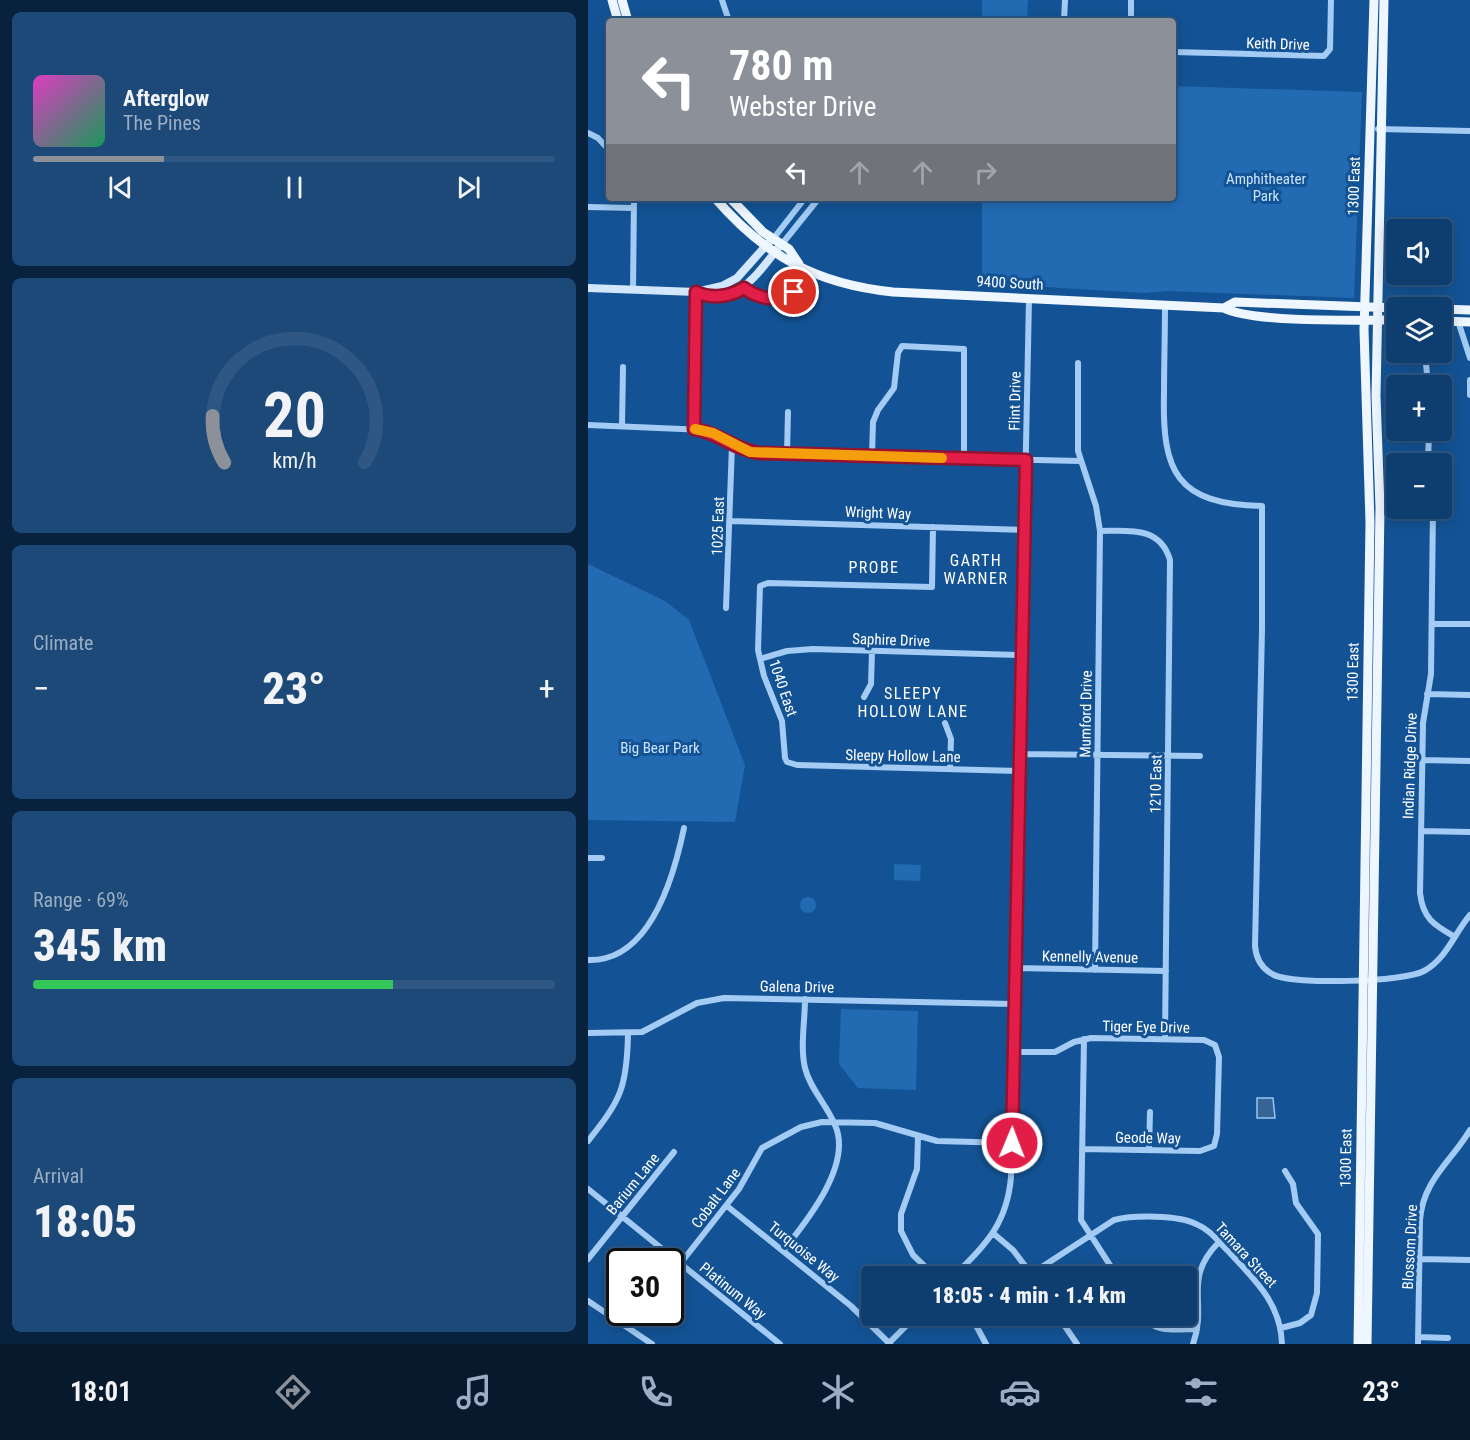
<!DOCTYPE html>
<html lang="en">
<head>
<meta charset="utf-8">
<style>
	:root { --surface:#0e3e70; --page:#1c4978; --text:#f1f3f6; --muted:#9baec3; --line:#2e5783; --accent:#8c9099 }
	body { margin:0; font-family:"Roboto Condensed",sans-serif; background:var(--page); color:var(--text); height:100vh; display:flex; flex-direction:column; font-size:22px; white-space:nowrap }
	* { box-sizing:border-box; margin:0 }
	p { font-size:20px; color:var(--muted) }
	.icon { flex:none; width:33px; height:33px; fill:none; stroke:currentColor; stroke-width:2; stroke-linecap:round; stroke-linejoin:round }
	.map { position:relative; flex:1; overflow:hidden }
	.drawer { display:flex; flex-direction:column; gap:12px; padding:12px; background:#08223e; width:588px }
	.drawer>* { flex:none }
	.banner { position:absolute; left:18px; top:18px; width:570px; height:183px; border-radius:6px; box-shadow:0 3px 15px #0003,0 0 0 2px var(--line); background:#8c9099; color:#fff; overflow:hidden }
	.controls { position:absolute; left:798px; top:219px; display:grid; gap:12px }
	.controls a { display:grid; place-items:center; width:66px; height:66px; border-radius:6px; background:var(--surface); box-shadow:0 3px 15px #0003,0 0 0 2px var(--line); font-size:30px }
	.speed { position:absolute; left:18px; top:1248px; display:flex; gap:12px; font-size:30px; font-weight:700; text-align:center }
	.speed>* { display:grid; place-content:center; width:78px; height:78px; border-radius:50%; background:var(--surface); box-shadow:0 3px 15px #0003,0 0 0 2px var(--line); line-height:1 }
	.speed .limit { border:3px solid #111; border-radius:9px; background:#fff; color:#111 }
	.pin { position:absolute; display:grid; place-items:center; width:51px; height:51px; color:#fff; margin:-26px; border:3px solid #fff; border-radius:50%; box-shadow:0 2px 6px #0007 }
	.me { position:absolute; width:66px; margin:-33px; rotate:1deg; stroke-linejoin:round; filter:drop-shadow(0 0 4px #0008) }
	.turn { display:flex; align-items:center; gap:21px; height:126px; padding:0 24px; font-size:27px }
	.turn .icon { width:78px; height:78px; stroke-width:2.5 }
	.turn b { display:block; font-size:42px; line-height:51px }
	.lanes { display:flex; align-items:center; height:57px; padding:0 24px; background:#0003; justify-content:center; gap:30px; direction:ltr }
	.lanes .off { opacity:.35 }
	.big { font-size:45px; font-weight:800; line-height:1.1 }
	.drawer .tile { flex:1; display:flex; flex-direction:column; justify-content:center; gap:9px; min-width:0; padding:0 21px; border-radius:9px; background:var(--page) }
	.drawer .dial { align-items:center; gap:0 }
	.dial svg { height:156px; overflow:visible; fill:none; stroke:var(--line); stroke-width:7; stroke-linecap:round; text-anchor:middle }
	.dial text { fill:var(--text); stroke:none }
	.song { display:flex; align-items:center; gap:18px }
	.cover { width:72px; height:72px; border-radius:9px; background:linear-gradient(135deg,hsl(310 70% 55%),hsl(150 70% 35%)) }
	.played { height:6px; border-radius:3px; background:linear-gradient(90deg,var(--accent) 25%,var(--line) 25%) }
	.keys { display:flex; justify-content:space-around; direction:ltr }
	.heat { display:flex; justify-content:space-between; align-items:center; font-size:33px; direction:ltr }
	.charge { height:9px; border-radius:4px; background:linear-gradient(90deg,#34c759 69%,var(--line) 0) }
	.trip { position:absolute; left:273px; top:1266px; width:336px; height:60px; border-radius:6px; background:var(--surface); box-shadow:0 3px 15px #0003,0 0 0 2px var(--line); font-weight:800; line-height:60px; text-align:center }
	.dock { display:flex; height:96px; justify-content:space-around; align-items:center; background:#06192d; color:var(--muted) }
	.dock .icon { width:42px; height:42px }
	.dock .on { color:var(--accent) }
	.dock b { font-size:27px; color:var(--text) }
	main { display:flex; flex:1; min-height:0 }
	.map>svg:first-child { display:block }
	.green { fill:#226bb3 }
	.water { fill:#366595; stroke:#94c7f6; stroke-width:1.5 }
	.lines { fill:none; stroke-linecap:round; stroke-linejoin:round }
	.street { stroke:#a3cbf3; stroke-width:6 }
	.secondary { stroke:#d2e6fc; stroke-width:8 }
	.primary { stroke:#eef6ff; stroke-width:9 }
	.route-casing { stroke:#92132f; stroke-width:15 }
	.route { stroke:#e11d48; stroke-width:10 }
	.slow { stroke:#f59e0b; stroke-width:10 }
	.labels { text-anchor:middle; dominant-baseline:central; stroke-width:6; stroke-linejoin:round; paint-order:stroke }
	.street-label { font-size:15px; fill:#fff; stroke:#135395 }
	.park-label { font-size:15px; fill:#cae4fd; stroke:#135395 }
	.neighbourhood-label { font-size:16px; letter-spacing:1.5px; fill:#fff; stroke:#135395 }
</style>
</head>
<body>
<main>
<section class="drawer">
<div class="tile">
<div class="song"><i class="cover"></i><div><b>Afterglow</b><p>The Pines</p></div></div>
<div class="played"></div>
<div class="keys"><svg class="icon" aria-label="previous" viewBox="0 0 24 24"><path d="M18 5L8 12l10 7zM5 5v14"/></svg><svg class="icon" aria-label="pause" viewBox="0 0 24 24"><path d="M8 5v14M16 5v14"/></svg><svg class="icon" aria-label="next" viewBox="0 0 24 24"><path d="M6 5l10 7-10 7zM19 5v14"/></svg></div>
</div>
<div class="tile dial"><svg viewBox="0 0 100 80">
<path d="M14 69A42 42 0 1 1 86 69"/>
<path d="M14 69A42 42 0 0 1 8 45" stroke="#8c9099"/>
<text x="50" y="56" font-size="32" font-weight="700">20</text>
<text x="50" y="72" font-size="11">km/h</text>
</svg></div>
<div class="tile"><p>Climate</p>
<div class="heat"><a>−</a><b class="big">23°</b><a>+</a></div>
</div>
<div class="tile"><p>Range · 69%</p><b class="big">345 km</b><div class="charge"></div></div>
<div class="tile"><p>Arrival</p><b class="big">18:05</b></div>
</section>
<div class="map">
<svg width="882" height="1344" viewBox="0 0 882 1344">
	<rect width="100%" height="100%" fill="#135395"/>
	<!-- green -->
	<path class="green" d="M394,0H440L439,21H394Z
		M585,86L774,92L766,298L580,291L556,293L407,284L394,286V198H585Z
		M0,564L77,601L101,620L157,765L147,822L0,820Z
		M306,864L333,865L332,881L306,880Z
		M212 905a8 8 0 1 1 16 0a8 8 0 1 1-16 0Z
		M253,1009L330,1011L328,1090L270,1088L251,1064Z"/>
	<!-- water -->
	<path class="water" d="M669,1098H685L687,1118H669Z"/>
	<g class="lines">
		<!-- street -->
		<path class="street" d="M134,0L141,21
			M476,21L477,0
			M543,21V0
			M585,52L736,56L742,49L743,0
			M790,129L882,131
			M0,133L10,138L21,150
			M0,207L46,208
			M185,239L217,198
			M194,244L231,198
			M155,288L169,297L198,298L206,292
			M45,290L46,198
			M577,306C577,335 576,364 576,393C574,472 588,504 674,506V629L667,946C668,959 674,969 686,975C706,985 816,982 836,971C859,958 866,934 882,915
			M870,321L882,358
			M837,352L840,386
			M490,363V451L508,506L512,531L507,970
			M882,380V395
			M0,425L117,430L154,449L171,453L492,461
			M34,426L35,367
			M106,429L108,292
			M199,454L200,412
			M284,456L285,422L290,410L306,388L310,353L314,346L376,349V458
			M840,464L841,430
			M845,508L843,674L835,723L832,893C835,919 846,925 867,937
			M143,521L437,530
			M345,527L344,587L180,583L172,586L170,650L176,676L194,721L197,758L199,762L209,765L431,771
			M512,531C541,531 572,526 582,560L577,1039
			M138,608L144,445
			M844,624H882
			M172,659L199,651L225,649L434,655
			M839,694L882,695
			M276,697L283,684L284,651
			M357,723L363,739L362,769
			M431,754L612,756
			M834,760L882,761
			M833,831L882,832
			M0,858H14
			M0,960C62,962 86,876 96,828
			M425,968L578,971
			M0,1033L54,1032L109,1003L136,998L425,1004
			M496,1039L493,1220L529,1276
			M424,1052H467L486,1042L503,1038L616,1040L627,1045L631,1057L629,1134L626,1146L612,1151L494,1149
			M330,1136L329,1169L313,1214V1231L325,1255L347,1276
			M0,1141C33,1100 39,1087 40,1034
			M561,1150L562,1112
			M0,1189L192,1344
			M139,1206L263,1306L302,1344
			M406,1234L425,1250L444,1275
			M195,1251C218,1222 265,1165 247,1125C239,1105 222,1089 217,1068C212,1047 217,1021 217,999
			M0,1259L86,1152
			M832,1259L882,1260
			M92,1264L151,1189L174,1148L213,1127L234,1122L287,1123L349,1141L424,1143
			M443,1274L526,1220C546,1215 590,1215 608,1224C621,1229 630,1241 640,1251C666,1279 693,1303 694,1344
			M366,1276C398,1244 419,1224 423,1177L441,299
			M0,1301L64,1344
			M383,1316L398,1344
			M470,1316L489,1344
			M555,1316C567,1334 590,1329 609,1329
			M693,1328L712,1323L723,1315L729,1293L730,1234L708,1203L705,1184L697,1171
			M830,1337L860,1338
			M300,1344L328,1316
			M605,1344C620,1303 594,1279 631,1242
			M830,1344L832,1220C835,1180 863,1162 882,1130"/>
		<!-- secondary -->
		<path class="secondary" d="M0,288L108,292C147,310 170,273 191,247
			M108,292L134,286L149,278L182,241"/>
		<!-- primary -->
		<path class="primary" d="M24,0L30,21
			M34,0L40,21
			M127,198C177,256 228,284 305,292L636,308C664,323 772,320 808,320
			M142,198L175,232L201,249L211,264
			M636,308L647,302L808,308
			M854,309L882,310
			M854,321L882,322
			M770,1344L782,522L776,330L786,0
			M779,1344L792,508L788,396L796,0"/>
	</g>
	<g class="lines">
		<!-- route casing -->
		<g class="route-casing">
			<path id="route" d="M206,292L202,297C186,301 169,298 156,288C141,297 123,299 108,292L106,429C130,432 147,450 171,453L438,460L424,1143"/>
		</g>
		<!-- route -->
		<use href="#route" class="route"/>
		<!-- slow -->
		<path class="slow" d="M107,429L125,433L162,452L354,458"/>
	</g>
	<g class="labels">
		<!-- street labels -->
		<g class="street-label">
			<text transform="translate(690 44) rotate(2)">Keith Drive</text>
			<text transform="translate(766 186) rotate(-88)">1300 East</text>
			<text transform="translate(422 283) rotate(3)">9400 South</text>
			<text transform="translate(427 401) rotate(-89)">Flint Drive</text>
			<text transform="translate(290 513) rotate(2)">Wright Way</text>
			<text transform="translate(130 526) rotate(-88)">1025 East</text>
			<text transform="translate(303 640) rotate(2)">Saphire Drive</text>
			<text transform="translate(765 672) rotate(-89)">1300 East</text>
			<text transform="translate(195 688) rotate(71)">1040 East</text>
			<text transform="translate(498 714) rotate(-89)">Mumford Drive</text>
			<text transform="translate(315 756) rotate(1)">Sleepy Hollow Lane</text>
			<text transform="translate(822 766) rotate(-88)">Indian Ridge Drive</text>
			<text transform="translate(568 784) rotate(-89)">1210 East</text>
			<text transform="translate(502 957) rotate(1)">Kennelly Avenue</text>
			<text transform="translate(209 987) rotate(1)">Galena Drive</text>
			<text transform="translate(558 1027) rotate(1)">Tiger Eye Drive</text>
			<text transform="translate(560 1138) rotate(1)">Geode Way</text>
			<text transform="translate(758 1158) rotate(-89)">1300 East</text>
			<text transform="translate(45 1184) rotate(-51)">Barium Lane</text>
			<text transform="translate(128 1198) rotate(-53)">Cobalt Lane</text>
			<text transform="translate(822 1247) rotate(-87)">Blossom Drive</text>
			<text transform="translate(216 1252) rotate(39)">Turquoise Way</text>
			<text transform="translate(658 1255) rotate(47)">Tamara Street</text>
			<text transform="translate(145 1291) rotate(39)">Platinum Way</text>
		</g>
		<!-- park labels -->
		<g class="park-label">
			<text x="678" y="179">Amphitheater<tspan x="678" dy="17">Park</tspan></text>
			<text x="72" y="748">Big Bear Park</text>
		</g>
		<!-- neighbourhood labels -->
		<g class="neighbourhood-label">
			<text x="388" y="560">GARTH<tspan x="388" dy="18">WARNER</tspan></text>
			<text x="286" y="567">PROBE</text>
			<text x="325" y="693">SLEEPY<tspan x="325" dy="18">HOLLOW LANE</tspan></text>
		</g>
	</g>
</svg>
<div class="controls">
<a><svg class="icon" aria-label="sound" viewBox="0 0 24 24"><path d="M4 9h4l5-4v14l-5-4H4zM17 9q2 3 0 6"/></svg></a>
<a><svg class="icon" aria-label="layers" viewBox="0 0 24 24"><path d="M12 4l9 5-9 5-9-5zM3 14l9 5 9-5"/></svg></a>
<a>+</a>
<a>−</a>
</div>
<div class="speed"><div class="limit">30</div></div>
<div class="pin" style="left:206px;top:292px;background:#d93025"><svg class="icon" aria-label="arrive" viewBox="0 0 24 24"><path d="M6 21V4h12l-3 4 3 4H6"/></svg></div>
<svg class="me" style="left:424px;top:1143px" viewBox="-20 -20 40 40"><circle r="17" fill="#e11d48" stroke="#fff" stroke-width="3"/><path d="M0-11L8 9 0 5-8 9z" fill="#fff"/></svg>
<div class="trip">18:05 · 4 min · 1.4 km</div>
<div class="banner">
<div class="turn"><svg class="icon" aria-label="left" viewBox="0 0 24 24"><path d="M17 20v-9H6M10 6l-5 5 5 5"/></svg><div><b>780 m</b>Webster Drive</div></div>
<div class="lanes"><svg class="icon" aria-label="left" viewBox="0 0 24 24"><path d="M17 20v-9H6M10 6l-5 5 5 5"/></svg><svg class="icon off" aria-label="ahead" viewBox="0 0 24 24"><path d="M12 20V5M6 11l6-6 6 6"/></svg><svg class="icon off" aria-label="ahead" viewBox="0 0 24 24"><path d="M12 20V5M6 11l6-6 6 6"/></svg><svg class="icon off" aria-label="right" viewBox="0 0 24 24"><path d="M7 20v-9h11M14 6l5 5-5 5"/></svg></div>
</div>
</div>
</main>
<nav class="dock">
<b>18:01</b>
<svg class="icon on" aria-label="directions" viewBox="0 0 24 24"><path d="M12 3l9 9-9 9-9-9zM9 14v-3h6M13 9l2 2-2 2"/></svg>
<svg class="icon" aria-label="music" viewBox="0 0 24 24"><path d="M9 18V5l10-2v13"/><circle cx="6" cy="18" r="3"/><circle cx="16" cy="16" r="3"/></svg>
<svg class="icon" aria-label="phone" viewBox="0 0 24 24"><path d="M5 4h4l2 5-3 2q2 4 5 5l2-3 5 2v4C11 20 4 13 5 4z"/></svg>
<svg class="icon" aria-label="climate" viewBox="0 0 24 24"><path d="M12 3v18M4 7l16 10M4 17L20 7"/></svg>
<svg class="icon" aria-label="car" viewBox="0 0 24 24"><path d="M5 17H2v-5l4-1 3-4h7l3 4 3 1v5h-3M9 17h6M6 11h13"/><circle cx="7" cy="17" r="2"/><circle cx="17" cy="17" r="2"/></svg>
<svg class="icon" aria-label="filters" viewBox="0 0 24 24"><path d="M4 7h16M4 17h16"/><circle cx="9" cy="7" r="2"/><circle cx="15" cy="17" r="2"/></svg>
<b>23°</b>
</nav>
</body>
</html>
